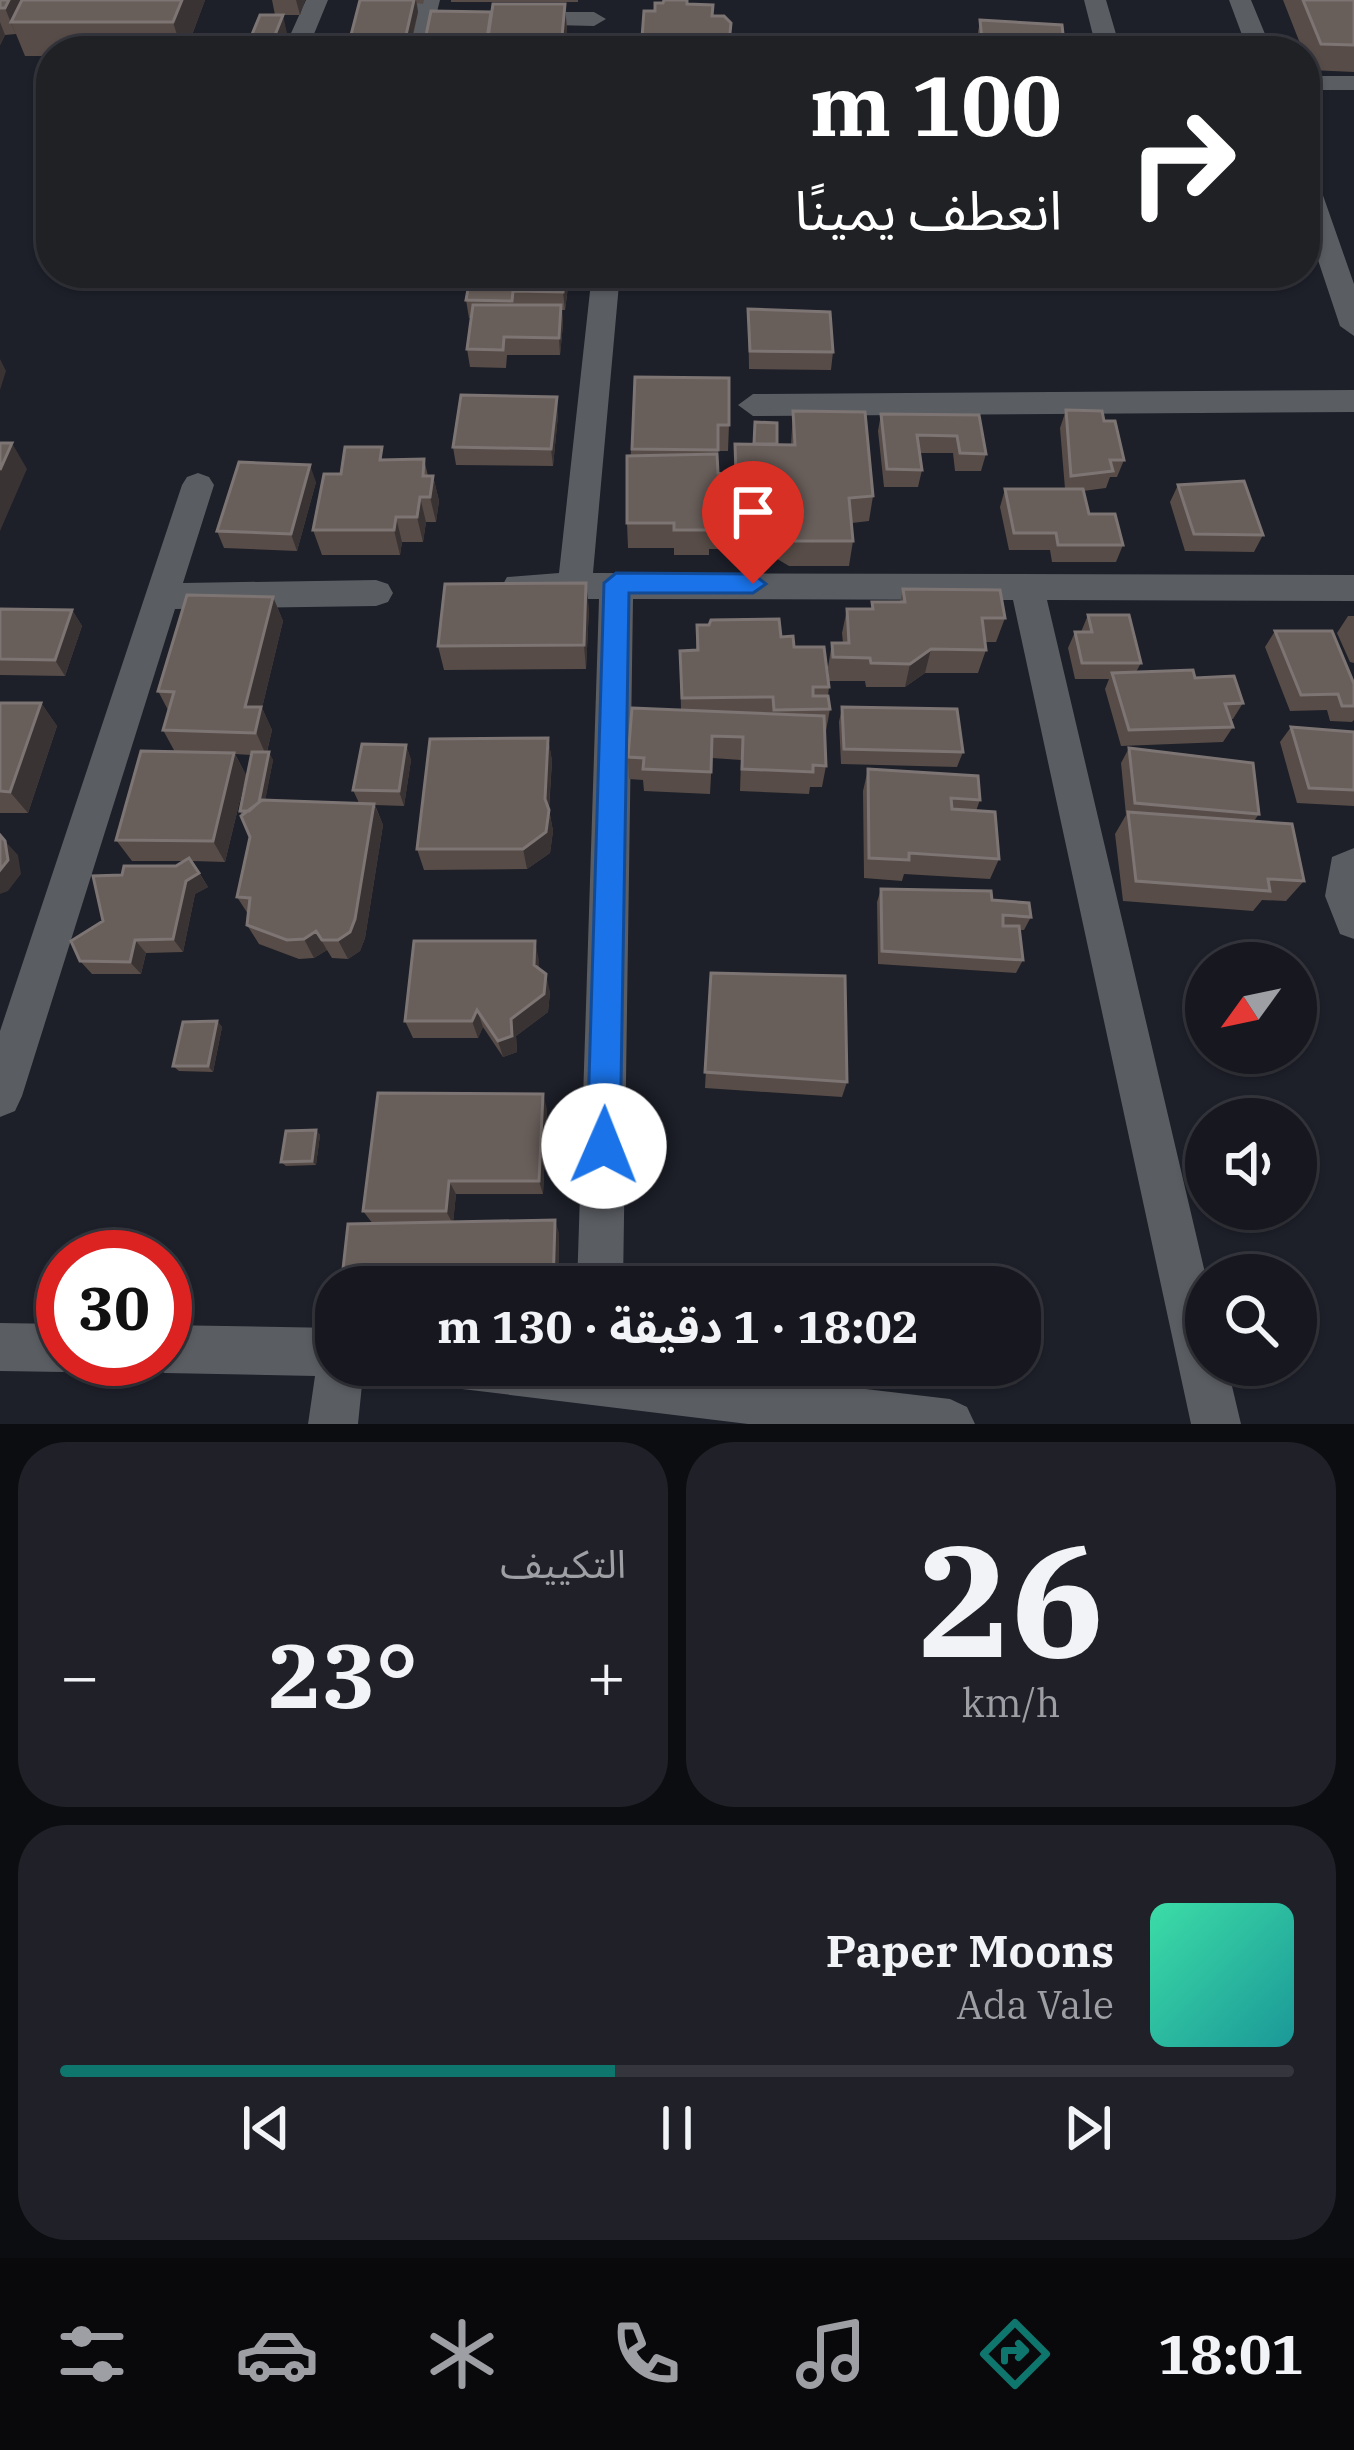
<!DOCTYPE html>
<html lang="ar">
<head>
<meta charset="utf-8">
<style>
	:root { --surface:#16171f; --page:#1f2028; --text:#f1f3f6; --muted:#9e9fa4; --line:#35363d; --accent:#0f766e }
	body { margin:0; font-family:"IBM Plex Serif","Noto Sans Arabic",serif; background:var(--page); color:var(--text); direction:rtl; height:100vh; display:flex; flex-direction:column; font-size:45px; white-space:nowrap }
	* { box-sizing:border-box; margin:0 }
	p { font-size:39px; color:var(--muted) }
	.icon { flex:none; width:66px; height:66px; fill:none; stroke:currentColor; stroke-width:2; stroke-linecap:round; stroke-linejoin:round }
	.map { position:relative; height:1424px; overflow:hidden; direction:ltr }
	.side { display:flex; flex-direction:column; gap:18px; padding:18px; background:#0c0d11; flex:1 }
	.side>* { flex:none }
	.top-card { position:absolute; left:36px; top:36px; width:1284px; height:252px; border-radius:48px; box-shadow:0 3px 9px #0004,0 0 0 3px var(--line); direction:rtl; background:#202124; color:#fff; overflow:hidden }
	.needle { width:78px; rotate:237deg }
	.fabs { position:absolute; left:1185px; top:942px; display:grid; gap:24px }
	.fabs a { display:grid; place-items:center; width:132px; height:132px; border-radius:50%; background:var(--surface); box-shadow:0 3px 9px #0004,0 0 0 3px var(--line); font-size:60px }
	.speed { position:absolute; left:36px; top:1230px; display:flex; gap:24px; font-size:60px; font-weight:700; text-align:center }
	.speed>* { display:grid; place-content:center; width:156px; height:156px; border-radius:50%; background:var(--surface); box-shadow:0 3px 9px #0004,0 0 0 3px var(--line); line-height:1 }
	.speed .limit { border:18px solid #d22; background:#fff; color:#111 }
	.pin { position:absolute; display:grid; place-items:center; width:102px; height:102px; color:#fff; margin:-123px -51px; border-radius:50% 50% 50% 0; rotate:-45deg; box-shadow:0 0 12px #0007 }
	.pin .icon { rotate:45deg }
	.me { position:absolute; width:132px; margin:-66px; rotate:1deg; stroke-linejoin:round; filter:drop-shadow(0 0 9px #0008) }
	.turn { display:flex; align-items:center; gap:42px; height:252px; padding:0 60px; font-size:54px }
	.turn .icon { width:156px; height:156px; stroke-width:2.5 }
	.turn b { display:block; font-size:84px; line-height:102px }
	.big { font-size:90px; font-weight:700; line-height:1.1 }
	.side .widget { flex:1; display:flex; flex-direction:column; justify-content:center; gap:18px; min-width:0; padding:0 42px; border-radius:48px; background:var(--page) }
	.side .dial { align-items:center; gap:0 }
	.dial b { font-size:156px; line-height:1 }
	.song { display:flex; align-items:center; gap:36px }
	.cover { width:144px; height:144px; border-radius:18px; background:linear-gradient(135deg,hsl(160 70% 55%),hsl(180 70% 35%)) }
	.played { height:12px; border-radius:6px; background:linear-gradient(90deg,var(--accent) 45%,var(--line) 45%) }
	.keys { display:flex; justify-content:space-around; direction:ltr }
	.heat { display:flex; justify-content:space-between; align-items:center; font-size:66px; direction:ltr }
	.side .tiles { flex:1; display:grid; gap:18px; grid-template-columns:1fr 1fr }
	.widget:last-child { grid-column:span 2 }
	.trip { position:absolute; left:315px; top:1266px; width:726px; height:120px; border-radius:48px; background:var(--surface); box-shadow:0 3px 9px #0004,0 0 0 3px var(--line); font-weight:700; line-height:120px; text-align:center; direction:rtl }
	.tabs { display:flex; height:192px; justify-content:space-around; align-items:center; background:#09090c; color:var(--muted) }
	.tabs .icon { width:84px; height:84px }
	.tabs .active { color:var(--accent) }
	.tabs b { font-size:54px; color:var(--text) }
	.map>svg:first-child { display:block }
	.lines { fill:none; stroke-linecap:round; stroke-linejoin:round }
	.minor { fill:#5a5d62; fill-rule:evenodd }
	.wall { fill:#574c47 }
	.shaded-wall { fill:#393333 }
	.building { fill:#685e5a; stroke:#7d7573; stroke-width:3 }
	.route { fill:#1a73e8; stroke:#114b97; stroke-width:3 }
</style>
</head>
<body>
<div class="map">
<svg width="1354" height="1424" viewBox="0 0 1354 1424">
	<rect width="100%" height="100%" fill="#1d1f29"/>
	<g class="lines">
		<!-- minor -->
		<path class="minor" d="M306,0H328L307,51H283Z
			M418,0H440L427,51H403Z
			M1084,0H1106L1121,51H1097Z
			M1229,0H1251L1272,51H1248Z
			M520,12H594L606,19L594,26L512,24L508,19Z
			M1305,76H1354V90H1305Z
			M1305,173L1318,181L1354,284V336L1340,326L1305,221Z
			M592,273H620L593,573L1354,575V601L1047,600L1206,1277V1365H1227L1241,1424H1191L1013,600L633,599L623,1287H577L599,599H519L507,595L502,586L507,577L559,573Z
			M1354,390V412L753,416L738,405L753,394Z
			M198,473L209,477L214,485L183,583L376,580L388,584L393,593L388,602L376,606L175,609L22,1096L15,1111L0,1117V1031L182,485L187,477Z
			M1354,848V939L1340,934L1325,896L1332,857Z
			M0,1323L63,1324V1359H82L80,1365L63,1372L0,1371Z
			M165,1325L336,1328V1365H364L358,1424H308L315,1376L165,1373L148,1366L145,1359H165Z
			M438,1365H663L950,1399L967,1407L975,1424H748L462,1389L445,1382Z"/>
	</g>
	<!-- wall -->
	<path class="wall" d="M0,0H205L186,51H51V56H25L16,34L5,35L0,45Z
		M272,0H305L300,15H275Z
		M360,0H424L423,4L417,3L418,12L410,51H343L353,47L351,35Z
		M451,0H578V2H451Z
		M1283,0H1354V72L1310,70L1305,57V51H1303Z
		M565,4L567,31L565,51H424L491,12Z
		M980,20L1061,44L1063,51H975Z
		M569,279L565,310H562L563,324L560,355H507L506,368L470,367L467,349L471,318H469L466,300Z
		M748,309L833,352L831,370L749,369Z
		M635,377L729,425L728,451H718V467L728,524L727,549H709V555H674V548H628L627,523Z
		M1066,410L1104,421L1124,460L1117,477H1110L1106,488L1083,491L1089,514L1123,545L1116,562H1052L1050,550H1009L1000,507L1005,489H1065L1060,428Z
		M793,411L873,496L869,521L852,523L853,541L849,566H789L774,557L772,499L735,498V444L791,445Z
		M881,414L979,415L986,454L981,471H955L953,453H919L922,470L918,487H884L878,431Z
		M558,415L553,466L456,465L453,447Z
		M424,459L428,476H433L439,501L436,522H426L423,542H402L400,555H322L313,530L341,474L385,460Z
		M316,482L297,551L224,548L217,531Z
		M1178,485L1263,535L1254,552L1185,551L1170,502Z
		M903,589L1005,618L996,642H985L986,650L978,673H925L905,687H866L865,681H829L828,667L832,643H843L842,633L847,609H871L872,602H900Z
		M273,597L283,621L262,708L272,730L267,752L273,760L265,800L359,803L353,790L406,745L411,760L404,806L375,805L383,825L365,938L360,951L348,959L332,958L327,950L314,958L299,959L259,944L247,925L248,914L237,897L250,837L240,811L251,755L235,754L246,775L225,862L192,861L208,887L195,894L183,952L146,953L141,974H92L80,961L103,921L122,875L176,866L184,861H132L116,840L175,752L163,730L168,710L158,691Z
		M589,608L586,669L444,670L438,646Z
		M0,609L72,610L82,626L65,676L0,675Z
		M1088,615L1141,663L1136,672L1195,678L1243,703L1233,719H1230L1233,727L1223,742L1121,746L1105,689L1109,679H1075L1068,648L1075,632H1081Z
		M1348,616H1354V663L1350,662L1337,633Z
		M697,625L781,637L794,647L829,687L828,696L830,709L826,731V766L822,787H810L809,794L740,791L741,760L712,758L710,794L644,791L643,780L629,779L628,757L681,710L680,651L696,650Z
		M1275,631L1354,684V720L1352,722L1330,721L1327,710L1290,711L1265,647Z
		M0,703H41L57,726L28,813H0Z
		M842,707L963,752L957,767L841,764L839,722Z
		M1291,727L1354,732V806L1297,803L1280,742Z
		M548,738L552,761L549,809L553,831L550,853L527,869L424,870L417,849Z
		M1129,748L1259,814L1254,821L1304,881L1286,901L1262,900L1253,911L1123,901L1115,834L1126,815L1121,763Z
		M868,769L980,800L976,811L999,859L990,879L904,874L902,881L864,878L863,791Z
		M881,889L992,900L1031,917L1024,930H1020L1023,960L1016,973L878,964L877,902Z
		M535,941L539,969L550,992L548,1012L516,1036L517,1052L503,1057L483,1027L478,1038H413L405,1021Z
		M711,973L847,1082L842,1097L705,1088Z
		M217,1021L222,1027L213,1072L179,1071L173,1066Z
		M547,1109L543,1194H456L453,1222L559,1233L558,1287H341L373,1224L363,1211Z
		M316,1130L320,1135L316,1165L286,1166L281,1162Z"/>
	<!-- shaded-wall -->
	<path class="shaded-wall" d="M9,0H22L11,22L16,35L5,8Z
		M182,0H205L186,51H182L173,22Z
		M296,0H305L300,15Z
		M414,0H416L418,12L409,51L406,35Z
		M565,4L567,31L565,51H562Z
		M283,15L287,33L280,51H269Z
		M0,22L5,35L0,45Z
		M566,273H568L569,279L565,310L563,292Z
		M561,305L563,324L560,355L559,338Z
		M0,359L6,371L0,390Z
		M557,397L558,415L553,466L551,449Z
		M12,443L27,469L0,531V470Z
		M310,465L316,482L297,551L291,534Z
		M433,476L439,501L436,522L430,497Z
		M420,497L426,522L423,542L417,517Z
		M396,517L402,542L400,555L394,530Z
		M586,583L589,608L586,669L584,645Z
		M273,597L283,621L262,708L272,730L266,755L245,707Z
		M72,610L82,626L65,676L55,660Z
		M931,649L925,673L905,687L910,664Z
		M41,703L57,726L28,813L10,792Z
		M548,738L552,761L548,817L549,810L553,831L550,853L527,869L523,849L545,799Z
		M406,745L411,760L404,806L399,791Z
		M269,752L273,760L262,818L258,811Z
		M234,753L246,775L225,862L213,841Z
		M374,804L383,825L365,938L360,951L348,959L338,940Z
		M5,841L18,855L21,874L8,891L0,894V870Z
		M189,858L208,887L195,894L183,952L173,939Z
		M316,931L327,950L314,958L304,939Z
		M135,940L146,953L141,974L130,962Z
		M535,941L539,960L538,984L534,965Z
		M546,974L550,992L548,1012L516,1036L517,1052L503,1057L498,1041L511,1019Z
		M477,1010L483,1027L478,1038L472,1021Z
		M217,1021L222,1027L213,1072L208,1066Z
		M543,1094L547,1109L543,1194L539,1181Z
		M316,1130L320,1135L316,1165L312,1161Z
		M449,1181L456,1194L453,1224L446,1211Z
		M555,1220L559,1233L558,1287H553Z"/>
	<!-- building -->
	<path class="building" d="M0,0H9L5,8H0Z
		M22,0H182L173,22H11Z
		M360,0H414L406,35H351Z
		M664,0H687V4L713,5L712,16H724L731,23L730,33L738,37L731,45L740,46L739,51H641L644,11H655V3H663Z
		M1303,0H1354V45L1321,44Z
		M493,4H565L561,47L486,51Z
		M431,11L491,12L485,51L423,50Z
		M260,15H283L269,50L246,49Z
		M980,20L1062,25L1063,34L1059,37L1063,51H983Z
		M344,47H397L396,51H343Z
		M471,273H566L563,292L513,291L512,301L466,300Z
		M473,305H561L559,338L504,337L503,350L467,349Z
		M748,309L830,312L833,352L750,351Z
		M635,377L729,378V425H718V450L632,449Z
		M461,395L557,397L551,449L453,447Z
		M1066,410L1102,411L1104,421H1115L1124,460H1110L1113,471L1071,476Z
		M793,411L865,412L873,496L849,498L853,541H791L776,532L774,473H736L735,444L795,445Z
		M881,414L979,415L986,454L960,453L957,436L917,435L922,470L887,469Z
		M755,422L777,423V444H754Z
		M0,443H12L0,470Z
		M345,447H382L380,460L424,459L423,476H433L430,497H420L417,517H396L394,530H313L324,474H341Z
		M717,454L718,473L725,475L728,524H709V530H674V523H627V456Z
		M239,462L310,465L291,534L217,531Z
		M1244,481L1263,535L1194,534L1178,485Z
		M1005,489H1083L1089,514H1115L1123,545H1058L1056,533H1014Z
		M586,583L584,645L438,646L445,584Z
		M903,589L1000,590L1005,618H982L986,650L931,649L910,664L871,663L870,658L833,657L832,643H849L847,609H873L872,602H905Z
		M187,595L273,597L245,707H261L255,733L163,730L174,692L158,691Z
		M0,609L72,610L55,660L0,659Z
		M1088,615H1129L1141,663H1082L1075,632H1092Z
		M779,619L781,637L793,636L794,647H824L829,687H813V696H828L830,709L774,710L773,697L682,698L680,651L698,650L697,625H709L711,620Z
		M1275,631H1332L1354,684V706H1342L1338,694L1301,695Z
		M1193,670L1195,678L1234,676L1243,703L1225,704L1233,727L1129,730L1112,673Z
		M0,703H41L10,792L0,791Z
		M842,707L957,709L963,752L844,749Z
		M632,708L824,716L826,766L813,765V772L742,769L743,737L712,736L711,772L643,769L644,758L628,757Z
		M1291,727L1354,732V790L1309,788Z
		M548,738L545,799L549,810L546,832L523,849H417L430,739Z
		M362,744L406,745L399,791L353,790Z
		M1129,748L1253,763L1259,814L1135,803Z
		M141,751L234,753L213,841L116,840Z
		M252,752H269L259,802L249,811H240Z
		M868,769L978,776L980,800L951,798L952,809L995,812L999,859L909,853V860L869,858Z
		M262,800L374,804L355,919L350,932L338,940H322L316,931L304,939L287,940L247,925L250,898L237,897L250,837L241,816Z
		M1128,812L1292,824L1304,881L1268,879L1270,891L1136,881Z
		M0,835L5,841L8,860L0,870Z
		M189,858L199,873L186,881L173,939L135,940L130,962L80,961L71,941L103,921L93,876L122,875L124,866H176Z
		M881,889L991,891L992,900L1029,903L1031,917L1003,915V926H1019L1023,960L882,951Z
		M414,941H535L534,965L546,974L544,994L511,1019L512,1036L498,1041L477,1010L472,1021H405Z
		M711,973L845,976L847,1082L705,1072Z
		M217,1021L208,1066H173L183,1022Z
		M378,1093L543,1094L539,1181H449L446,1211H363Z
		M316,1130L312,1161L281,1162L286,1131Z
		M555,1220L553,1287H341L348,1224Z"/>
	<!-- route -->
	<path class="route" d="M616,573L753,574L766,584L753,593H629L620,1146L615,1158L604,1163L592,1158L587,1146L604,583Z"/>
</svg>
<div class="fabs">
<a><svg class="needle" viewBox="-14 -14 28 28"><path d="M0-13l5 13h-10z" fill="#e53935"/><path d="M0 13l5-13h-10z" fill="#9e9fa4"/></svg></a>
<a><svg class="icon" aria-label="sound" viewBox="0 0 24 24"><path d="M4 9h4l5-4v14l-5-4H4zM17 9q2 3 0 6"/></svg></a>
<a><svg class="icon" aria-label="search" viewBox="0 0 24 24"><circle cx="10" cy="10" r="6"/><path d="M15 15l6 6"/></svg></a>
</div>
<div class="speed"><div class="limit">30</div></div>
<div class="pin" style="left:753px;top:584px;background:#d93025"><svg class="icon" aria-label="arrive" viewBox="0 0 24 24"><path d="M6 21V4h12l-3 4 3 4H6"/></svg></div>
<svg class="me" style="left:604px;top:1146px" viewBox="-20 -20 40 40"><circle r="19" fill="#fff"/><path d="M0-13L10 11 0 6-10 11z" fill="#1a73e8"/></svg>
<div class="trip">18:02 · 1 دقيقة · 130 m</div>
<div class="top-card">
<div class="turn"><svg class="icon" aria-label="right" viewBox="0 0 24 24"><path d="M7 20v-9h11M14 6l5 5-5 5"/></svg><div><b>100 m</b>انعطف يمينًا</div></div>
</div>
</div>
<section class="side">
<div class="tiles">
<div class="widget dial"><b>26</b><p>km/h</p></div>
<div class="widget"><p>التكييف</p>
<div class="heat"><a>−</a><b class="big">23°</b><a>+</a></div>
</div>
<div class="widget">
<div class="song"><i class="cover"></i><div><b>Paper Moons</b><p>Ada Vale</p></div></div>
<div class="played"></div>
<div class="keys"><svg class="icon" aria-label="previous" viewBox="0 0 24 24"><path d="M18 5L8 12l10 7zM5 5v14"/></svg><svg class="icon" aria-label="pause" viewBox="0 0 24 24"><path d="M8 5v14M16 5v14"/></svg><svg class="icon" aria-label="next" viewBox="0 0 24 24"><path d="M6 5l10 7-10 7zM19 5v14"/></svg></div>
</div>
</div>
</section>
<nav class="tabs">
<b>18:01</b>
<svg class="icon active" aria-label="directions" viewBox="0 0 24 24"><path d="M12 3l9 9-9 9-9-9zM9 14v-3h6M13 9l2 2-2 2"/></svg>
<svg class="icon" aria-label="music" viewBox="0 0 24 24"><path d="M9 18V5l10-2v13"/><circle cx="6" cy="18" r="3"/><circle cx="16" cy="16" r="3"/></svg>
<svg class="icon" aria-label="phone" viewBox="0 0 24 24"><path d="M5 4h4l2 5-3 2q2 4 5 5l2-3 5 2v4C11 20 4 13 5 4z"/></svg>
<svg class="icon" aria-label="climate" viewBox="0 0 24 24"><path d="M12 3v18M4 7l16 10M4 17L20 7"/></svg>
<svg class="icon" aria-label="car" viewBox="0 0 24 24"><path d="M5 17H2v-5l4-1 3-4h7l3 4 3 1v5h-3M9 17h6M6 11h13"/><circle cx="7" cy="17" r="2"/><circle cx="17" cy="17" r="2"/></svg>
<svg class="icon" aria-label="filters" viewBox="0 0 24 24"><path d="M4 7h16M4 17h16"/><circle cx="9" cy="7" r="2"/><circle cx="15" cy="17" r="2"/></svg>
</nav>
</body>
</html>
